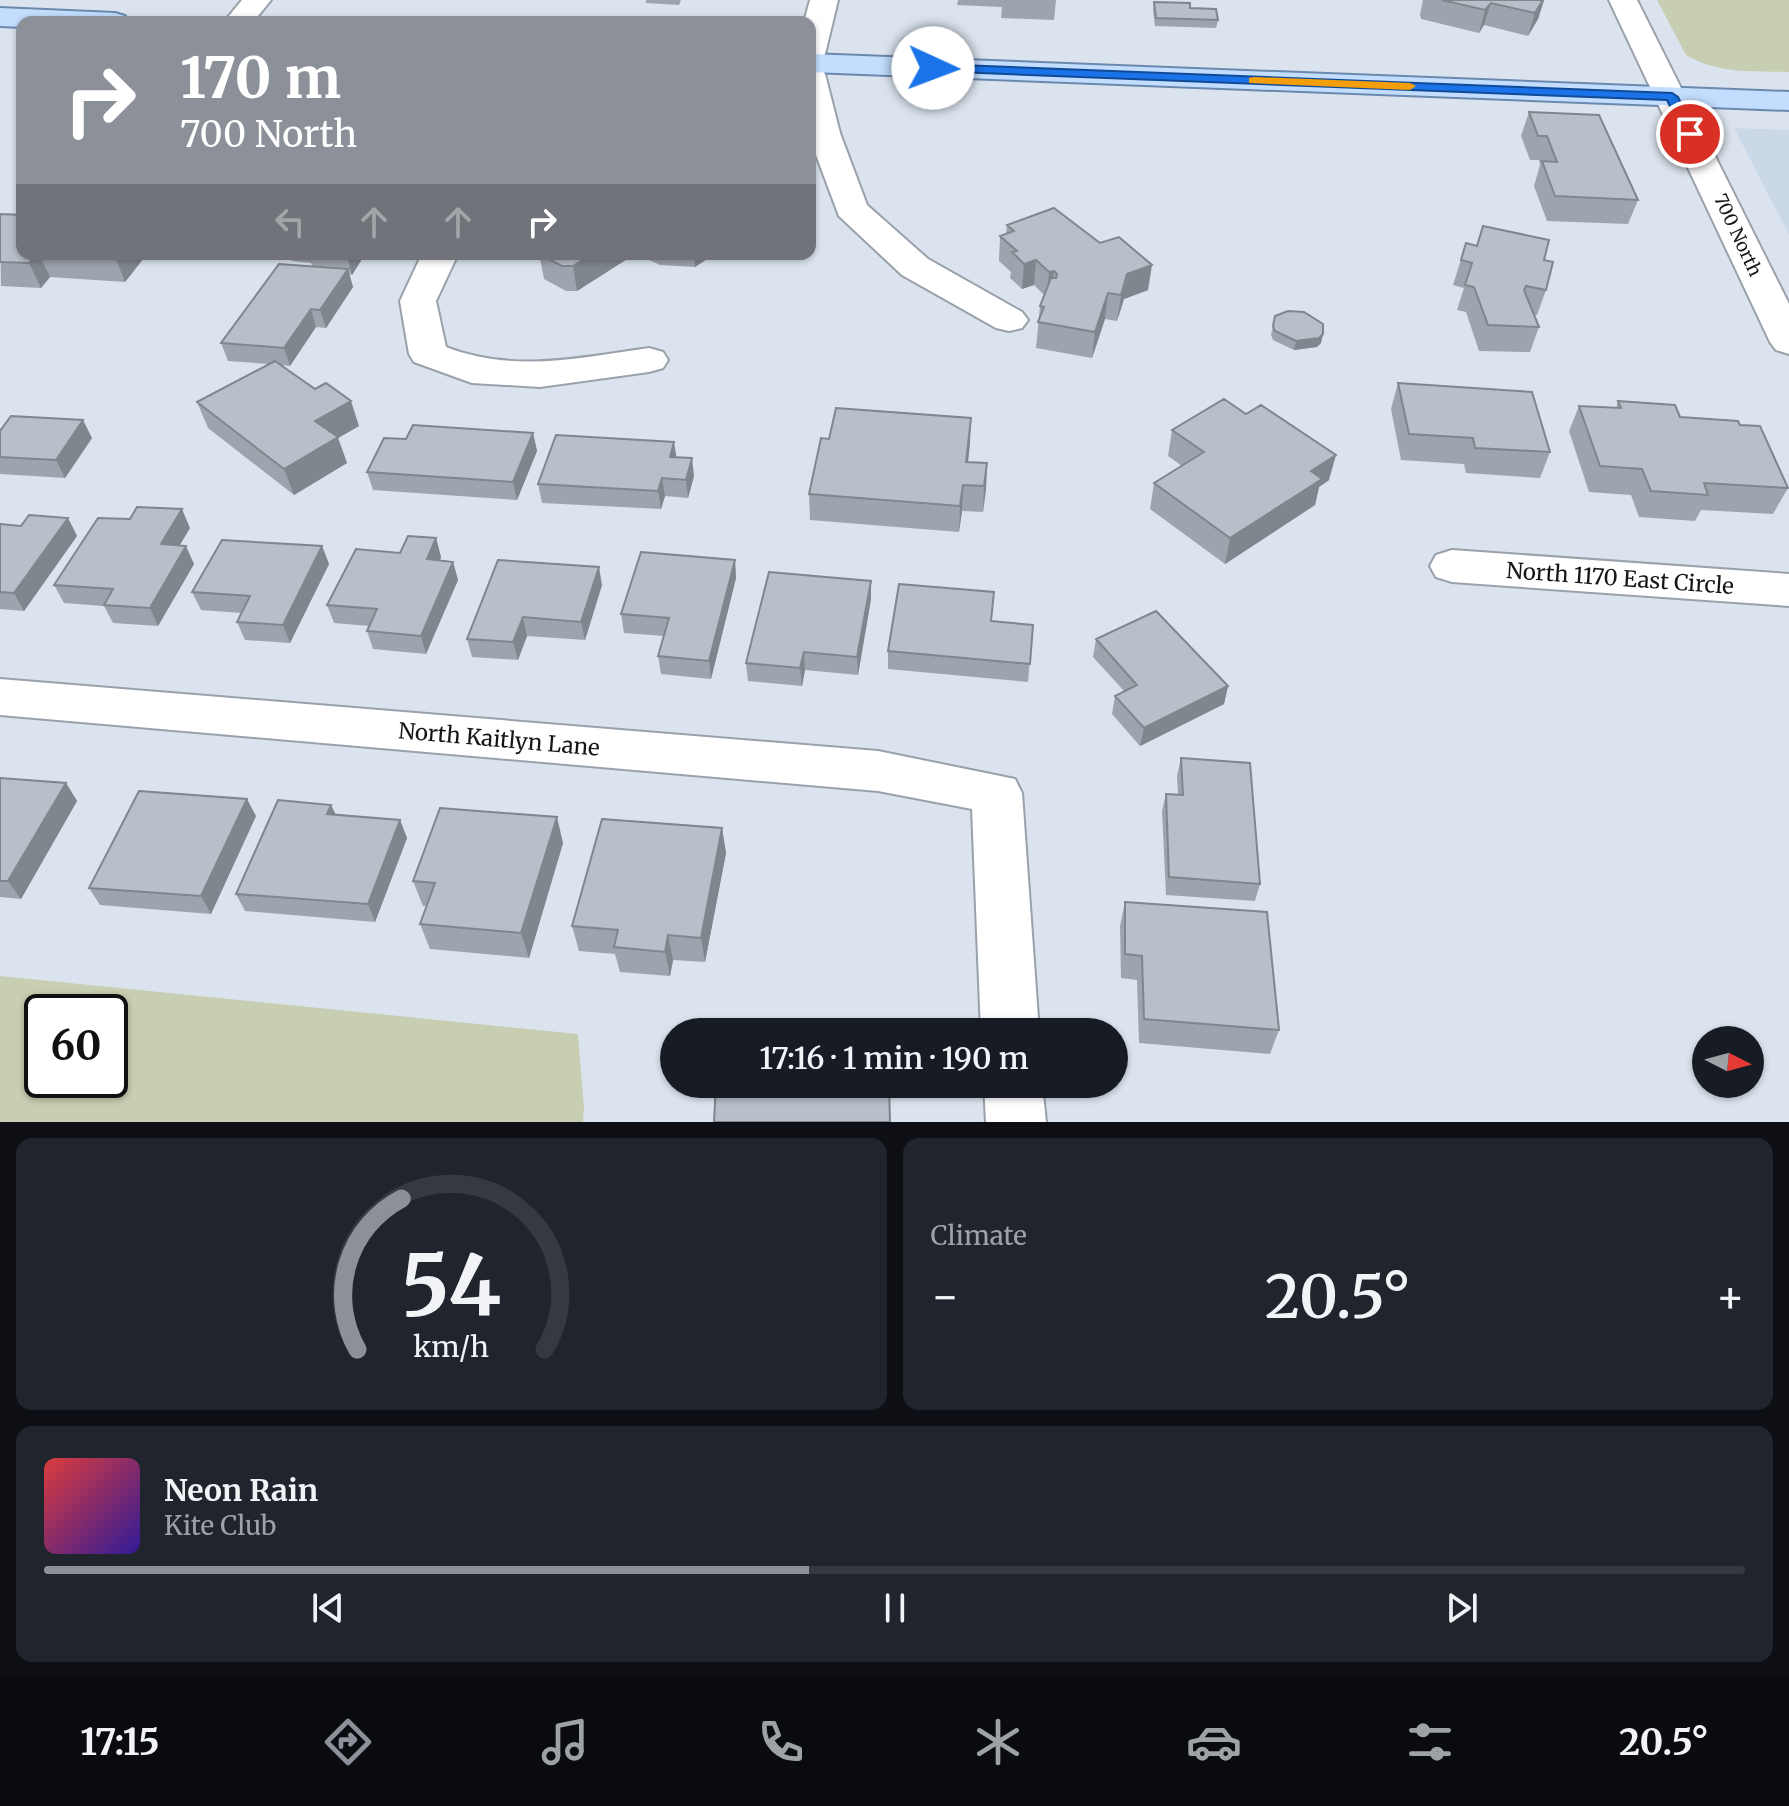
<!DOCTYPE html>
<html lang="en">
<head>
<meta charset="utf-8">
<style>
	:root { --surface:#171b24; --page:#20242c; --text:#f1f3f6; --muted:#9ea1a6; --line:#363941; --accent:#8c9099 }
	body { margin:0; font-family:Merriweather,serif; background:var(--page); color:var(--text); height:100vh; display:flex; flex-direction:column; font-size:30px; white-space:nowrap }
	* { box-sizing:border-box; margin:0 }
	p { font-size:26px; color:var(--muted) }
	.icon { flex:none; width:44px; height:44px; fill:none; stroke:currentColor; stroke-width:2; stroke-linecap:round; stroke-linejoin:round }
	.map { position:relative; height:1122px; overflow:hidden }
	.panel { display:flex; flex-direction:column; gap:16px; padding:16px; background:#0d0f14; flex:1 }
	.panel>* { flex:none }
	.banner { position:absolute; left:16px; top:16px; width:800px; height:244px; border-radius:16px; box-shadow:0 2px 6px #0004; background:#8c9099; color:#fff; overflow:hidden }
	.needle { width:52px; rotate:96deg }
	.controls { position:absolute; left:1692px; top:1026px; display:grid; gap:16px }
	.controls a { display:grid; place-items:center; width:72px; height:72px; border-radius:50%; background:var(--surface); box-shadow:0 2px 6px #0004; font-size:40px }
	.speed { position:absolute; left:24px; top:994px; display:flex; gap:16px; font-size:40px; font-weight:700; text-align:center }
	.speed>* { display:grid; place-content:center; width:104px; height:104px; border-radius:50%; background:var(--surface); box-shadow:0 2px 6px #0004; line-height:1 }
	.speed .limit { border:4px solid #111; border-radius:12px; background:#fff; color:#111 }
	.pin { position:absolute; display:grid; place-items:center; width:68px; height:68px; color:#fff; margin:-34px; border:4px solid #fff; border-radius:50%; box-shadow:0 2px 8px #0007 }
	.me { position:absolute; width:88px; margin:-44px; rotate:92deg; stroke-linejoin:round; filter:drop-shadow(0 0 6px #0008) }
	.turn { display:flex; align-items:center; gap:28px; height:168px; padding:0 32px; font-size:36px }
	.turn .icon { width:104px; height:104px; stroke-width:2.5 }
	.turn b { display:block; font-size:56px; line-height:68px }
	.lanes { display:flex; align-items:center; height:76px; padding:0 32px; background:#0003; justify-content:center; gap:40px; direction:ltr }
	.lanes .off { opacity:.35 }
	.big { font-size:60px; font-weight:600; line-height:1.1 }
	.panel .widget { flex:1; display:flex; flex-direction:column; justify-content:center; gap:12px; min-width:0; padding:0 28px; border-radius:16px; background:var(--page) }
	.panel .dial { align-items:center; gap:0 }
	.dial svg { height:208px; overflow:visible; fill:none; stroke:var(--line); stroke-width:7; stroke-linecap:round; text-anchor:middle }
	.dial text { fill:var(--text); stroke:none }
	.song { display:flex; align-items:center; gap:24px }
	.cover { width:96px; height:96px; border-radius:12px; background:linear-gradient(135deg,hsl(0 70% 55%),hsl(250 70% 35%)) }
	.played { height:8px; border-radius:4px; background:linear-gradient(90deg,var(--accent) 45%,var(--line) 45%) }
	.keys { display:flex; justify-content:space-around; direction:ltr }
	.heat { display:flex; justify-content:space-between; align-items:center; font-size:44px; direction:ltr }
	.panel .tiles { flex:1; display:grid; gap:16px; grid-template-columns:1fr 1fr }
	.widget:last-child { grid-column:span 2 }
	.trip { position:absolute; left:660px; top:1018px; width:468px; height:80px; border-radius:40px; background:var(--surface); box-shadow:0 2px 6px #0004; font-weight:600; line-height:80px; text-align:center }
	.menu { display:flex; height:128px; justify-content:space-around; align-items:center; background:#090b0e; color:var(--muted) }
	.menu .icon { width:56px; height:56px }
	.menu .selected { color:var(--accent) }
	.menu b { font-size:36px; color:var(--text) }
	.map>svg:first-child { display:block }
	.built { fill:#cad8e8 }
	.green { fill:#c7ceb1; fill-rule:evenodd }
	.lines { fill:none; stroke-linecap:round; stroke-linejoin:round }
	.minor-casing { stroke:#99a1ab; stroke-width:4 }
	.major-casing { stroke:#6b89ad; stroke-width:4 }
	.minor { fill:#fff; fill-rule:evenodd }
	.major { fill:#c2ddfd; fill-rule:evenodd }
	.wall { fill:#9da4ad }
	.shaded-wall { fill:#80868d }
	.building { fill:#b7bfc9; stroke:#80868d; stroke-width:2 }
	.route { fill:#1a73e8; stroke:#114b97; stroke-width:2 }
	.slow { fill:#f59e0b }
	.labels { text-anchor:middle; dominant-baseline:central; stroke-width:8; stroke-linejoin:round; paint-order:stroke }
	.far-street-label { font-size:18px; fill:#14171a; stroke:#fff }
	.street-label { font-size:22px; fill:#14171a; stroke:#fff }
</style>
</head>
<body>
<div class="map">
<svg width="1789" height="1122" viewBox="0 0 1789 1122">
	<rect width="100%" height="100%" fill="#dbe4ee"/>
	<!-- built -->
	<path class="built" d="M1734,128L1789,130V235Z"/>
	<!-- green -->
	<path class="green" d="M1657,0H1789V72C1753,71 1718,74 1686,55Z
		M0,976L578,1034L584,1109L583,1122H0ZM42,1012H110V1080H42Z"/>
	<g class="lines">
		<!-- minor casing -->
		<g class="minor-casing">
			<path id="minor" d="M242,0H271L253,22H224Z
				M810,0H838L825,54L821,60L810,63V22H804Z
				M1609,0H1637L1789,304V354L1776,350L1770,342Z
				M810,65L821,68L825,74L840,133L867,205L928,259L1022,312L1028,320L1022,328L1009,331L996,328L902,275L839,216L810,139Z
				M422,254H458L436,301L446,347C514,373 579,358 649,348L663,352L668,360L663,368L649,372L540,387L472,383L414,362L409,354L400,301Z
				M1452,550L1789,574V606L1452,582L1436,577L1430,566L1436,555Z
				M0,679L878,751L1015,779L1022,793L1039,1032H981L972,809L878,791L0,715Z
				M984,1084H1042L1046,1122H986Z"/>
		</g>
		<!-- major casing -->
		<g class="major-casing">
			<path id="major" d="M0,8L115,13L125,16L129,22H22V27L0,26Z
				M810,54L1789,92V110L810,72Z"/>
		</g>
		<!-- minor -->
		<use href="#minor" class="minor"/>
		<!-- major -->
		<use href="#major" class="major"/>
	</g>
	<!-- wall -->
	<path class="wall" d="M646,0H681L679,5L646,3Z
		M958,0H1056L1054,20L1001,18L1002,7L957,5Z
		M1423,0H1544L1538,19L1528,36L1484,25L1479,33L1421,19L1420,14Z
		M1154,2L1218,20L1216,28L1155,26L1153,10Z
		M1529,112L1638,200L1628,224L1547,221L1534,186L1540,165L1539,160H1530L1521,136Z
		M0,214L22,254H147L125,282L50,277L41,288L1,286Z
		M1007,225L1148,290L1124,299L1117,321L1105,319L1092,358L1036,348L1040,306L1044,295L1034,285L1022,289L1010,278L1011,272L999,261L1000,236L1006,234Z
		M1466,243L1544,260L1546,290L1537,315H1534L1539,327L1530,352L1479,351L1466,312L1457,310L1464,288L1453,285Z
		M290,254H365L352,275L349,274L353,287L326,328L316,327L290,366L281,365L359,426L338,438L347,463L294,495L208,428L197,402L268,364L228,361L221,343L312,266L311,263L292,261Z
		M539,254H635L577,291H566L544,279Z
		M637,254H711L710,257L695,267L660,265Z
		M1275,316L1323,334L1321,343L1317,347L1294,350L1273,340L1271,335Z
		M1398,383L1550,452L1540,478L1466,473L1464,464L1401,460L1391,409Z
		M1618,401L1680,417L1740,425L1788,488L1773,514L1701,510L1695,521L1639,517L1631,495L1589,492L1569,431L1579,406L1616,408Z
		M971,418L968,462L987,463L986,489L983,512L962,511L959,532L810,520L809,494L829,439Z
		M1172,430L1329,480L1319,487L1315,505L1225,564L1150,509L1154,483L1182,466L1168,456Z
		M0,431L92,438L65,478L0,474Z
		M533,433L537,451L517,500L373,490L367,472L406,439Z
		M677,457L694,476L688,498L665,496L661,509L542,503L538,484Z
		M68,518L77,536L24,611L0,609V524L21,526Z
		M190,528L179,546L194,564L158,626L113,623L104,606L64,603L54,585Z
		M436,538L441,557L440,561L453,562L458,580L426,654L373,649L367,631L369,626L334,623L327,605L400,553Z
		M322,546L329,564L290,643L245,640L237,622L241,613L201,610L192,592Z
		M735,560L736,578L711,679L661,674L658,656L664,636L624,633L621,614Z
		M602,585L585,640L527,636L518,660L472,657L467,639Z
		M871,599L858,675L805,670L802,686L748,681L746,663Z
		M1033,625L1028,682L888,669V651Z
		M1096,639L1228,686L1224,704L1140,746L1112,714L1115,696L1124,691L1093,657Z
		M1181,758L1260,884L1255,901L1166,895L1162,811L1166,794L1178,795L1177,776Z
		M0,778L66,783L77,801L21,899L0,897Z
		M331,805L336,815L400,820L407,838L375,922L245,911L236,894Z
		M256,816L211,914L100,905L89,888Z
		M722,828L726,853L705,962L673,960L670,976L620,972L615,954L579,951L572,926Z
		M563,843L529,958L430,949L420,924L427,906H423L413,881Z
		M1125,902L1279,1030L1270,1054L1139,1043L1137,980L1121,978L1120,926Z"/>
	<!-- shaded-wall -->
	<path class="shaded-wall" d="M1543,0H1544L1538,19L1528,36L1535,13Z
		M1491,3L1484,25L1479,33L1485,10Z
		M37,254H39L50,277L41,288L29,263Z
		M117,254H147L125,282L115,257Z
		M349,254H365L352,275L347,257Z
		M592,254H635L577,291L573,266Z
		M694,254H711L710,257L695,267Z
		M1036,260L1034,285L1022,289L1024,264Z
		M1152,265L1148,290L1124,299L1117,321L1121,295L1127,274Z
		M348,269L353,287L326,328L320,310Z
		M1054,271L1052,296L1047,298L1049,272Z
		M1108,293L1105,319L1092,358L1095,332Z
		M311,309L316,327L290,366L284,348Z
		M1323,334L1321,343L1317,347L1294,350L1296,341Z
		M351,401L359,426L338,438L347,463L294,495L284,469L315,421Z
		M971,418L970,444L965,488L966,462Z
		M83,420L92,438L65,478L56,460Z
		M533,433L537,451L517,500L513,482Z
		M674,442L677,460L670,457Z
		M1336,455L1329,480L1319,487L1315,505L1225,564L1230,538L1311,471Z
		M692,458L694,476L688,498L686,480Z
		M987,463L986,489L983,512L984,486Z
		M662,478L665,496L661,509L658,491Z
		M963,485L962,511L959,532L960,506Z
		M182,509L190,528L169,563L161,544Z
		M68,518L77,536L24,611L14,593Z
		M436,538L441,557L432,578L427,559Z
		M186,546L194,564L158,626L150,608Z
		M322,546L329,564L290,643L283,625Z
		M735,560L736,578L711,679L709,661Z
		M453,562L458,580L426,654L421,636Z
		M599,567L602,585L585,640L581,622Z
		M871,581V599L858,675L857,657Z
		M523,617L527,636L518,660L513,642Z
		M804,652L805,670L802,686L800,668Z
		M1228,686L1224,704L1140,746L1144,728Z
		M66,783L77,801L21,899L8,881Z
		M247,799L256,816L211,914L201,896Z
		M331,805L339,822L327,814Z
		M557,817L563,843L529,958L521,933Z
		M400,820L407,838L375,922L368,904Z
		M722,828L726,853L705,962L701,938Z
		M668,935L673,960L670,976L665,952Z"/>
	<!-- building -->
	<path class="building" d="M1442,0H1543L1535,13L1491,3L1485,10Z
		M1154,2L1190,3V8L1216,9L1218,20L1156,18Z
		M1529,112L1599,115L1638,200L1555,196L1542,161L1557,162L1547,136H1538Z
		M1054,208L1100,243L1119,237L1152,265L1127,274L1121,295L1108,293L1095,332L1038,322L1044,307L1040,306L1051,278H1056L1057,274L1054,271L1049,272L1036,260L1024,264L1012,252L1017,251L1000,236L1014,231L1007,225Z
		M0,214L22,215V254H37L29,263L0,262Z
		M1483,226L1549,240L1544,260L1553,262L1546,290L1526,286L1524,290L1539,327L1488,325L1474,287L1465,285L1472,263L1461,260L1466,243L1477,246Z
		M65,254H117L115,257Z
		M309,254H349L347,257Z
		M539,254H592L573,266H562Z
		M279,264L348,269L320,310L311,309L284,348L221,343Z
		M1288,311L1304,312L1323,324V334L1319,338L1296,341L1275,331L1273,326L1275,316Z
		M275,361L315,389L326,383L351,401L315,421L338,437L284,469L197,402Z
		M1398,383L1532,392L1550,452L1475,448L1473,438L1409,434Z
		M1224,399L1246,414L1261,405L1336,455L1311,471L1322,479L1230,538L1154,483L1204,452L1172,430Z
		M1618,401L1675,405L1680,417L1738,421L1740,425L1760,426L1788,488L1704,483L1708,495L1651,491L1642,469L1600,466L1579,406L1621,408Z
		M836,408L971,418L966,462L987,463L984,486L963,485L960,506L809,494L821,438L829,439Z
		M11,416L83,420L56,460L0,457V431Z
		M413,425L533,433L513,482L367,472L384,438L406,439Z
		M556,435L674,442L670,457L692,458L686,480L662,478L658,491L538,484Z
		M137,507L182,509L161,544L186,546L150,608L104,605L113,589L54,585L98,518L130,519Z
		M29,515L68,518L14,593L0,592V524L21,526Z
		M408,536L436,538L427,559L453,562L421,636L367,631L377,609L327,605L356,549L400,553Z
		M222,540L322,546L283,625L237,622L250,596L192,592Z
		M641,552L735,560L709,661L658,656L669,618L621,614Z
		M498,560L599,567L581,622L523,617L513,642L467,639Z
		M769,572L871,581L857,657L804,652L800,668L746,663Z
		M899,584L994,592L991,621L1033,625L1030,664L888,651Z
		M1156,611L1228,686L1144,728L1115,696L1137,685L1096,639Z
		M1181,758L1250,763L1260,884L1169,877L1166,794L1183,795Z
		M0,778L66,783L8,881H0Z
		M139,791L247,799L201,896L89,888Z
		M278,800L331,805L327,814L400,820L368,904L236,894Z
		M440,808L557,817L521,933L420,924L435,883L413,881Z
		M602,819L722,828L701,938L668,935L665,952L614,947L618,930L572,926Z
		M1125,902L1267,912L1279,1030L1144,1019L1142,956L1125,954Z
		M716,1084H889L890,1122H714Z"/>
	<!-- route -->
	<path class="route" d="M933,64L1672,93L1678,97L1696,134L1685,137L1667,100L929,71L927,68Z"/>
	<!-- slow -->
	<path class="slow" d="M1254,77L1410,83L1416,86L1410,90L1249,83V78Z"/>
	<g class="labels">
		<!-- far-street labels -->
		<g class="far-street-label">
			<text transform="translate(1738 235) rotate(65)">700 North</text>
		</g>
		<!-- street labels -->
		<g class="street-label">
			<text transform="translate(1620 578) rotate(4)">North 1170 East Circle</text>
			<text transform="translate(499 739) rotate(5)">North Kaitlyn Lane</text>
		</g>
	</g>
</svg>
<div class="controls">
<a><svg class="needle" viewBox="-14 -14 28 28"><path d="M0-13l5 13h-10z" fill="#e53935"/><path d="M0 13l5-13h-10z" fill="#9ea1a6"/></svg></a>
</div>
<div class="speed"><div class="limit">60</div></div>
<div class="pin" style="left:1690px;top:134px;background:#d93025"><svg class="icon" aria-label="arrive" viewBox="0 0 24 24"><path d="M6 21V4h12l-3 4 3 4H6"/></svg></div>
<svg class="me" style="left:933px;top:68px" viewBox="-20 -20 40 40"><circle r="19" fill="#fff"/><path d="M0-13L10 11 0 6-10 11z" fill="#1a73e8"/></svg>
<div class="trip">17:16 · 1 min · 190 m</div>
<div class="banner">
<div class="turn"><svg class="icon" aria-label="right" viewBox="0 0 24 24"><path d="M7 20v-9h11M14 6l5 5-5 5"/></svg><div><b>170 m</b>700 North</div></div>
<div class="lanes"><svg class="icon off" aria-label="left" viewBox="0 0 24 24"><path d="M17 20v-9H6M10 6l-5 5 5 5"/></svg><svg class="icon off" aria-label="ahead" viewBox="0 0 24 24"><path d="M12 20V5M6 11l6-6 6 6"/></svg><svg class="icon off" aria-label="ahead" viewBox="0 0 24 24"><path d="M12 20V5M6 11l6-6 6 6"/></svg><svg class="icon" aria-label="right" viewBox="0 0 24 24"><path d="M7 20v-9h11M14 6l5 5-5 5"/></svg></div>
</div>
</div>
<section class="panel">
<div class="tiles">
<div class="widget dial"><svg viewBox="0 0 100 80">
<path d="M14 69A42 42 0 1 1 86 69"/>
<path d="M14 69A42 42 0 0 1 31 11" stroke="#8c9099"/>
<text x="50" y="56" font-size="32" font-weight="700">54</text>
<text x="50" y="72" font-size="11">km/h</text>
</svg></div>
<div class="widget"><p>Climate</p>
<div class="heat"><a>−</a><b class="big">20.5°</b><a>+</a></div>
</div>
<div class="widget">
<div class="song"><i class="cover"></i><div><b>Neon Rain</b><p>Kite Club</p></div></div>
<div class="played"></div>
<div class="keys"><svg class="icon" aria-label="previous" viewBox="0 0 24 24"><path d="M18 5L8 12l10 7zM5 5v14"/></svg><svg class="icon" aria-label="pause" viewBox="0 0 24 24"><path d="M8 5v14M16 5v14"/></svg><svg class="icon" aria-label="next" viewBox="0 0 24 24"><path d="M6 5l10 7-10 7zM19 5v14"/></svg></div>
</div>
</div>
</section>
<nav class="menu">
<b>17:15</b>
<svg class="icon selected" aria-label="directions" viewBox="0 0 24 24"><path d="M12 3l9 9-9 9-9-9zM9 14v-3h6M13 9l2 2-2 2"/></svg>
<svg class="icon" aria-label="music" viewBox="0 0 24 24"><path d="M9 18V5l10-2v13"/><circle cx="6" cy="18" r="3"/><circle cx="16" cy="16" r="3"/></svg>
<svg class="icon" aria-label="phone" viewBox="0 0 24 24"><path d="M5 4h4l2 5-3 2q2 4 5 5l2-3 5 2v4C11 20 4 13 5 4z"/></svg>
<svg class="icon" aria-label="climate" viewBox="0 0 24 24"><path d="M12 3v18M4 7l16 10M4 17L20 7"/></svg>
<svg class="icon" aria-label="car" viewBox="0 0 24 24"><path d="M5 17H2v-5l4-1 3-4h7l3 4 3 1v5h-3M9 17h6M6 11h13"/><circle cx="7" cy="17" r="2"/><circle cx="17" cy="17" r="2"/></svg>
<svg class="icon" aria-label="filters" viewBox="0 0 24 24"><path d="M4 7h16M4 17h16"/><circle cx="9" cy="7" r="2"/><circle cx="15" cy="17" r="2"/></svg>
<b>20.5°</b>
</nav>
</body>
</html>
